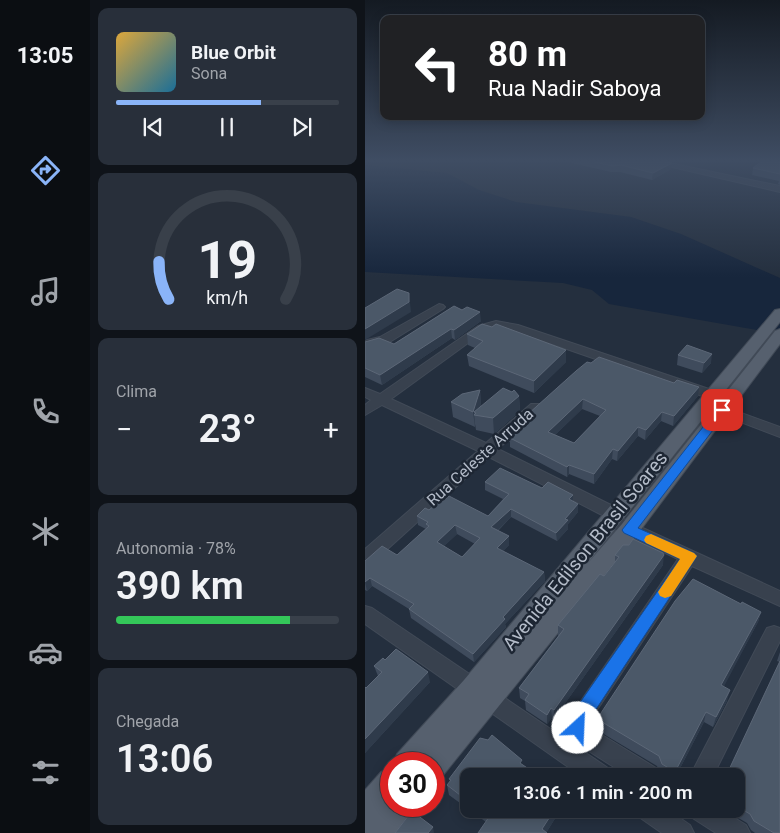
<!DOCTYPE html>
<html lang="pt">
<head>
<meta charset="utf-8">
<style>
	:root { --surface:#1b232e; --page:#282f3a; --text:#f1f3f6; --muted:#a0a4aa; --line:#39404a; --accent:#8ab4f8 }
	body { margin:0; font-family:Roboto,sans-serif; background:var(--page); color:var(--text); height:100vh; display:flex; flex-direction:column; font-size:19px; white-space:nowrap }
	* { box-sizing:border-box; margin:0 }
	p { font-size:16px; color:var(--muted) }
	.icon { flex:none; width:28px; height:28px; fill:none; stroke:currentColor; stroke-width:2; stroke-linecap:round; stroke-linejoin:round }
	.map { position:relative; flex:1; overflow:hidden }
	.sheet { display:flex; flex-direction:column; gap:8px; padding:8px; background:#0f1319; width:275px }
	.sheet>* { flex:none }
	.hud { position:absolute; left:15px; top:15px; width:325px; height:105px; border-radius:10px; box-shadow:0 2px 12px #0003,0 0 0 1px var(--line); background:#202124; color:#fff; overflow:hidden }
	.speed { position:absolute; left:15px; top:752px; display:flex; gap:10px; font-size:25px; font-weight:700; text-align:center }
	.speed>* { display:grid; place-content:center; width:65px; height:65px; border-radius:50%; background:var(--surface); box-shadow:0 2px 12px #0003,0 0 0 1px var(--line); line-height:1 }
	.speed .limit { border:8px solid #d22; background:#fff; color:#111 }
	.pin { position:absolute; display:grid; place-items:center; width:42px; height:42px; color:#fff; margin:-21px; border-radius:10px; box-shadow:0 2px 8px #0006 }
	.me { position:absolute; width:55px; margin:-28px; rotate:25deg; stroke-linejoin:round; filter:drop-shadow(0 0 4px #0008) }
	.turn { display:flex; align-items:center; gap:18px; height:105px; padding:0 25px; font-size:22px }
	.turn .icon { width:65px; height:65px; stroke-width:2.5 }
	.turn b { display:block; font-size:35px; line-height:42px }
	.big { font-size:38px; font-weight:600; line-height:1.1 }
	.sheet .card { flex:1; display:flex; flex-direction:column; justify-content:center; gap:8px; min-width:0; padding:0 18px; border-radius:10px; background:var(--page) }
	.sheet .dial { align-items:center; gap:0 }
	.dial svg { height:130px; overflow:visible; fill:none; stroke:var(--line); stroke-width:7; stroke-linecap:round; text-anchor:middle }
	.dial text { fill:var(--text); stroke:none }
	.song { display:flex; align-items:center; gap:15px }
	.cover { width:60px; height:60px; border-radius:8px; background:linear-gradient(135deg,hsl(40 70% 55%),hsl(200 70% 35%)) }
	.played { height:5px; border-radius:2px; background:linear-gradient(90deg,var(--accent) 65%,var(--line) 65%) }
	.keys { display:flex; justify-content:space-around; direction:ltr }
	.heat { display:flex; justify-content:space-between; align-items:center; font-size:28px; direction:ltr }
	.charge { height:8px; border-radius:4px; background:linear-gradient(90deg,#34c759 78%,var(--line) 0) }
	.trip { position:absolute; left:95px; top:768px; width:285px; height:50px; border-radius:10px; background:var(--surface); box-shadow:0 2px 12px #0003,0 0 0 1px var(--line); font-weight:600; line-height:50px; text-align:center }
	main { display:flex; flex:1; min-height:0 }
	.tabs { display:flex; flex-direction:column; width:90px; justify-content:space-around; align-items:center; background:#0b0e12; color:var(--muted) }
	.tabs .icon { width:35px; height:35px }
	.tabs .on { color:var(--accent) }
	.tabs b { font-size:22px; color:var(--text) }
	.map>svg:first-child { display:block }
	.water { fill:#17263c }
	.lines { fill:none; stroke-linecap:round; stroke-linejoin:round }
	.minor-casing { stroke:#414a57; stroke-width:2 }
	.major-casing { stroke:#414a57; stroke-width:2 }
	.minor { fill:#38414e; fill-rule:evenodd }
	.major { fill:#56606e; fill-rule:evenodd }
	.wall { fill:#3f4b5c; fill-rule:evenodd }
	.shaded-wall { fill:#2f3b4b }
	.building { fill:#4b5868; stroke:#5c6777; fill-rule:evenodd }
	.route { fill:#1a73e8; stroke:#114b97 }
	.slow { fill:#f59e0b }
	.labels { text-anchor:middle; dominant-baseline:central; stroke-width:5; stroke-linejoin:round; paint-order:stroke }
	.street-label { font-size:16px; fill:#b4bcc9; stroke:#1d2633 }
	.near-street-label { font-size:19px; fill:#b4bcc9; stroke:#1d2633 }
</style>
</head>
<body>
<main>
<nav class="tabs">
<b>13:05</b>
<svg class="icon on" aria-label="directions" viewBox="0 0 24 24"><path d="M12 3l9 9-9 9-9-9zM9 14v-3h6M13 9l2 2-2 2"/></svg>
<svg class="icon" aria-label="music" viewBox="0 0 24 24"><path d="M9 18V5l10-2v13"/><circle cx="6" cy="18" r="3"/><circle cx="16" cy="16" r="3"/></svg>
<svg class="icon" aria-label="phone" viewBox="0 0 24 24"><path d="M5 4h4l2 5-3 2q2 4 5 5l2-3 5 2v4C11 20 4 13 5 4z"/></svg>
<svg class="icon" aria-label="climate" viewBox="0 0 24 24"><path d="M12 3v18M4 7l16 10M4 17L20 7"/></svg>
<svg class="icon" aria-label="car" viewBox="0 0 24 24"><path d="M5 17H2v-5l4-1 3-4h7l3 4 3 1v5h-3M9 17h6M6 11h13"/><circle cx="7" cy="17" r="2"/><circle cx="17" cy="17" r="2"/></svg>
<svg class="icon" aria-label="filters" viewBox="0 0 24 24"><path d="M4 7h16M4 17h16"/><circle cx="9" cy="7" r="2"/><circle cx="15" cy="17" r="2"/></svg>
</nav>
<section class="sheet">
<div class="card">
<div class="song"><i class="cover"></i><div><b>Blue Orbit</b><p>Sona</p></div></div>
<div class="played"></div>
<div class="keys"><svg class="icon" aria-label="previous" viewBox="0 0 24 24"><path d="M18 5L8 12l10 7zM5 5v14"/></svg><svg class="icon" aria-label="pause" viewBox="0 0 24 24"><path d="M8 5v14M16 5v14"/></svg><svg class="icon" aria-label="next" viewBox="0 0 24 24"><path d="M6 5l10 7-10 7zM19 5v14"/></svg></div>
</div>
<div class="card dial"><svg viewBox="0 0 100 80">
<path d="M14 69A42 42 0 1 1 86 69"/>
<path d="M14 69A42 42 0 0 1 8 46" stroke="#8ab4f8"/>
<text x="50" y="56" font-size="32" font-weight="700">19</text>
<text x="50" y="72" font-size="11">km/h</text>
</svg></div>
<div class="card"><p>Clima</p>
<div class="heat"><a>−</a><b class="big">23°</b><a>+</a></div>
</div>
<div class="card"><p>Autonomia · 78%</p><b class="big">390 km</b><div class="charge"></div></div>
<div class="card"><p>Chegada</p><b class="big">13:06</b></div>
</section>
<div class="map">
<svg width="415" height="833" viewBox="0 0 415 833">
	<rect width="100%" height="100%" fill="#242f3e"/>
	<!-- water -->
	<path class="water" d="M0,165L82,173L114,190L151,202L266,217L316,234L415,278V334L244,304L227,290L198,283L0,272Z"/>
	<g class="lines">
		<!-- minor casing -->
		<g class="minor-casing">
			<path id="minor" d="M281,161H295L415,186V192Z
				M74,304L78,305L80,307L78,309L23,343L0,351V342L2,340L15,337Z
				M131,321L153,325L353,392L355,395L353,398H343L147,330L131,328L121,330L26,399L121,443L166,404H176L178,407L176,410L133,449L256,510L258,514L256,518L415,591V606L327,566L224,722V727L291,768L294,776H263L208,741L202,728L203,720L313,559L239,524L237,520L239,516L124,457L6,564L0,566V549L113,451L17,405L0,415V405L6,400L0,397V388L15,394L113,326Z
				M357,406L415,427V437L352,413L350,410L352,407Z
				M0,606L7,608L243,768L246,776H216L0,624Z
				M409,626L415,628V641L348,776H325L402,628Z
				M270,809H302L325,825L329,833H297L274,817Z
				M322,809H355L381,825L385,833H351L326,817Z"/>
		</g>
		<!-- major casing -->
		<g class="major-casing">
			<path id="major" d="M415,309V322L222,564L257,524L410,331L415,329V344L271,536L79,774L69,778V764H28L32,754L99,680L410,310Z
				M26,768V806H48L43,816L30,833H0V790L16,772Z"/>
		</g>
		<!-- minor -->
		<use href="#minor" class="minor"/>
		<!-- major -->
		<use href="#major" class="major"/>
	</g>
	<!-- wall -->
	<path class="wall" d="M198,161H298L306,169L287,180L255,172H246Z
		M415,161V185L413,184L414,181L387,175L388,168Z
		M89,306L116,321L90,340L87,338L17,385L0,377V342L29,344Z
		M102,334L201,362L169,393L104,366L102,355L110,348L103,345Z
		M313,355L346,363L337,373L312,365Z
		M211,371L333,396L308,426L296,421L280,440L273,436L252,461L247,459L229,484L204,474L202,477L145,447V442H144L143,432ZM217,409L235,416L209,443L190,435Z
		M115,390L116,406L154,396L155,411L129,434L111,430L110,424V427L88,417L86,402Z
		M120,482L177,488L213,504V512L203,524V529L192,541L146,517L133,531L144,545L138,551L179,572L180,581L140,624L141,627L109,662L46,618L44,609L7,586L2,591L0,590V561L32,555L61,529L53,525L52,516L64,510L78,501L123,516L138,499L120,490ZM92,534L110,544L97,557L79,546Z
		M250,555L298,565L189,719L187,718L182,724L161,710L160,701L155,698L154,688L193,636V625L239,576L250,563Z
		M396,612L393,622L358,687L362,701L348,727L339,722L311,776H299L295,774L292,766L232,730V719Z
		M415,652V833H390L386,830L382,823L358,809H371V776L415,662L412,661Z
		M9,666L65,682L0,753V687L1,688L13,676Z
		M104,776V809H196L181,833L121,822L84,795L82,785L85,781L84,779Z"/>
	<!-- shaded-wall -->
	<path class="shaded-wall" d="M307,163L306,169L287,180L288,173Z
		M44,293L46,312L0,340V329Z
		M115,312L116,321L90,340L89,330Z
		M86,329L87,338L17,385L15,375Z
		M201,350V362L169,393V381Z
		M347,354L346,363L337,373L339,363Z
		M334,387L333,396L308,426L309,416Z
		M115,390L116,405L113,416L111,413L109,412L110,424V427L108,412Z
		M154,396L155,411L129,434L128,418Z
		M218,399L217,409L183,442V432Z
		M297,412L296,421L280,440L281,430Z
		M273,427V436L252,461L253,451Z
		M248,449L247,459L229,484V474Z
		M204,465V474L202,477V467Z
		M208,495V503L204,499Z
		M213,504V512L203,524V529L192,541L191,533L200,519Z
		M146,509V517L127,536L126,527Z
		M90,525L92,534L74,551L72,542Z
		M144,536V545L133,557L132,548Z
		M299,555L298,565L189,719V710Z
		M179,572L180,581L140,624L141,627L109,662L108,654L138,617Z
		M5,578L7,586L2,591L0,582Z
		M396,612L393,622L354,696L356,685Z
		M63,672L65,682L0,753V739Z
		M365,690L362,701L348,727L351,717Z
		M186,708L187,718L182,724V715Z
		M341,712L339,722L311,776H309L310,772Z
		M190,809H196L181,833L177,829Z
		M68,827L69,833H63Z"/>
	<!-- building -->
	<path class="building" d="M226,161H298L307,163L288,173L256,165L247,166Z
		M397,161H415V174L388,168Z
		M32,289L44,293V302L0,329V308Z
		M89,306L97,310L102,307L115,312L89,330L86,329L15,375L0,368V342L14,338L29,344Z
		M117,324L127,327L131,324L201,350L169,381L102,355L118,341L102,334Z
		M322,345L347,354L339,363L313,355Z
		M234,357L309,383L312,380L334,387L309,416L297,412L281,430L273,427L253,451L248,449L229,474L204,465L202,467L145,438L148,435L143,432L211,371L222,362L226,363ZM218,399L241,410L209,443L183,432Z
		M138,388L147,392L149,390L154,396L128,418L109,415L111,413L109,412Z
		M115,390L108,412L86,402L97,394Z
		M135,468L177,488L183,482L208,495L204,499L213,504L200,519L203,520L191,533L146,509L126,527L144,536L132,548L179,572L138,617L140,619L108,654L44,609L49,604L5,578L0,582V561L17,546L32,555L64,526L61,524L63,522L52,516L60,508L64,510L76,500L78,501L84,496L123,516L144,494L120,482ZM90,525L115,538L97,557L72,542Z
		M268,539L298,553L299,555L189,710L186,708L182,715L160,700L164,694L154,688L199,629L193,625L235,574L239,576L254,557L250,555L258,545H264Z
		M328,579L376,604L377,602L396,612L356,685L365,690L351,717L341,712L310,772L297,764L294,756L232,719L310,601Z
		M31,649L63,672L0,739V687L1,688L17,672L9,666L18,658L20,660Z
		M415,661V833H409L389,821L385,814L371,806V776H361Z
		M127,735L157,760L155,763L174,776H104V802L82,785L86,780L84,779L115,738L123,740Z
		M113,809H190L177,829L182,833H113L124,817Z
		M47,811L68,827L63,833H30Z"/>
	<!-- sky -->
	<linearGradient id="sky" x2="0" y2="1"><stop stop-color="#141a22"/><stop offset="0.58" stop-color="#3f4d63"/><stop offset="1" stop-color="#3f4d63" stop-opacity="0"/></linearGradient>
	<rect width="415" height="277" fill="url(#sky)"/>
	<!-- route -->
	<path class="route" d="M357,407L363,410L361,413L273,528L329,553L332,556L222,723L219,734L213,736L207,734L204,728L207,714L315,559L259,533L257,530L353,408Z"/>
	<!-- slow -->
	<path class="slow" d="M286,534L329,553L332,556L306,596L300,598L295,596L293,592L315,559L281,543L279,540L281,536Z"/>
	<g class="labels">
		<!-- street labels -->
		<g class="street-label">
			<text transform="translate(115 457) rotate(-42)">Rua Celeste Arruda</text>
		</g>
		<!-- near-street labels -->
		<g class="near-street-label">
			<text transform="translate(220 551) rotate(-51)">Avenida Edilson Brasil Soares</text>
		</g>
	</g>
</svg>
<div class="speed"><div class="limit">30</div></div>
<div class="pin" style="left:357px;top:410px;background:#d93025"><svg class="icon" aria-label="arrive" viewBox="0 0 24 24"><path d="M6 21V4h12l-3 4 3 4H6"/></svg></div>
<svg class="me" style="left:213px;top:728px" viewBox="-20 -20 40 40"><circle r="19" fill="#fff"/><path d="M0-13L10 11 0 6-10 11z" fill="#1a73e8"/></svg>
<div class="trip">13:06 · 1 min · 200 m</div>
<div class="hud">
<div class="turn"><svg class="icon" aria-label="left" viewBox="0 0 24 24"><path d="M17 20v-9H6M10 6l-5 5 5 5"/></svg><div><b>80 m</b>Rua Nadir Saboya</div></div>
</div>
</div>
</main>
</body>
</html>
